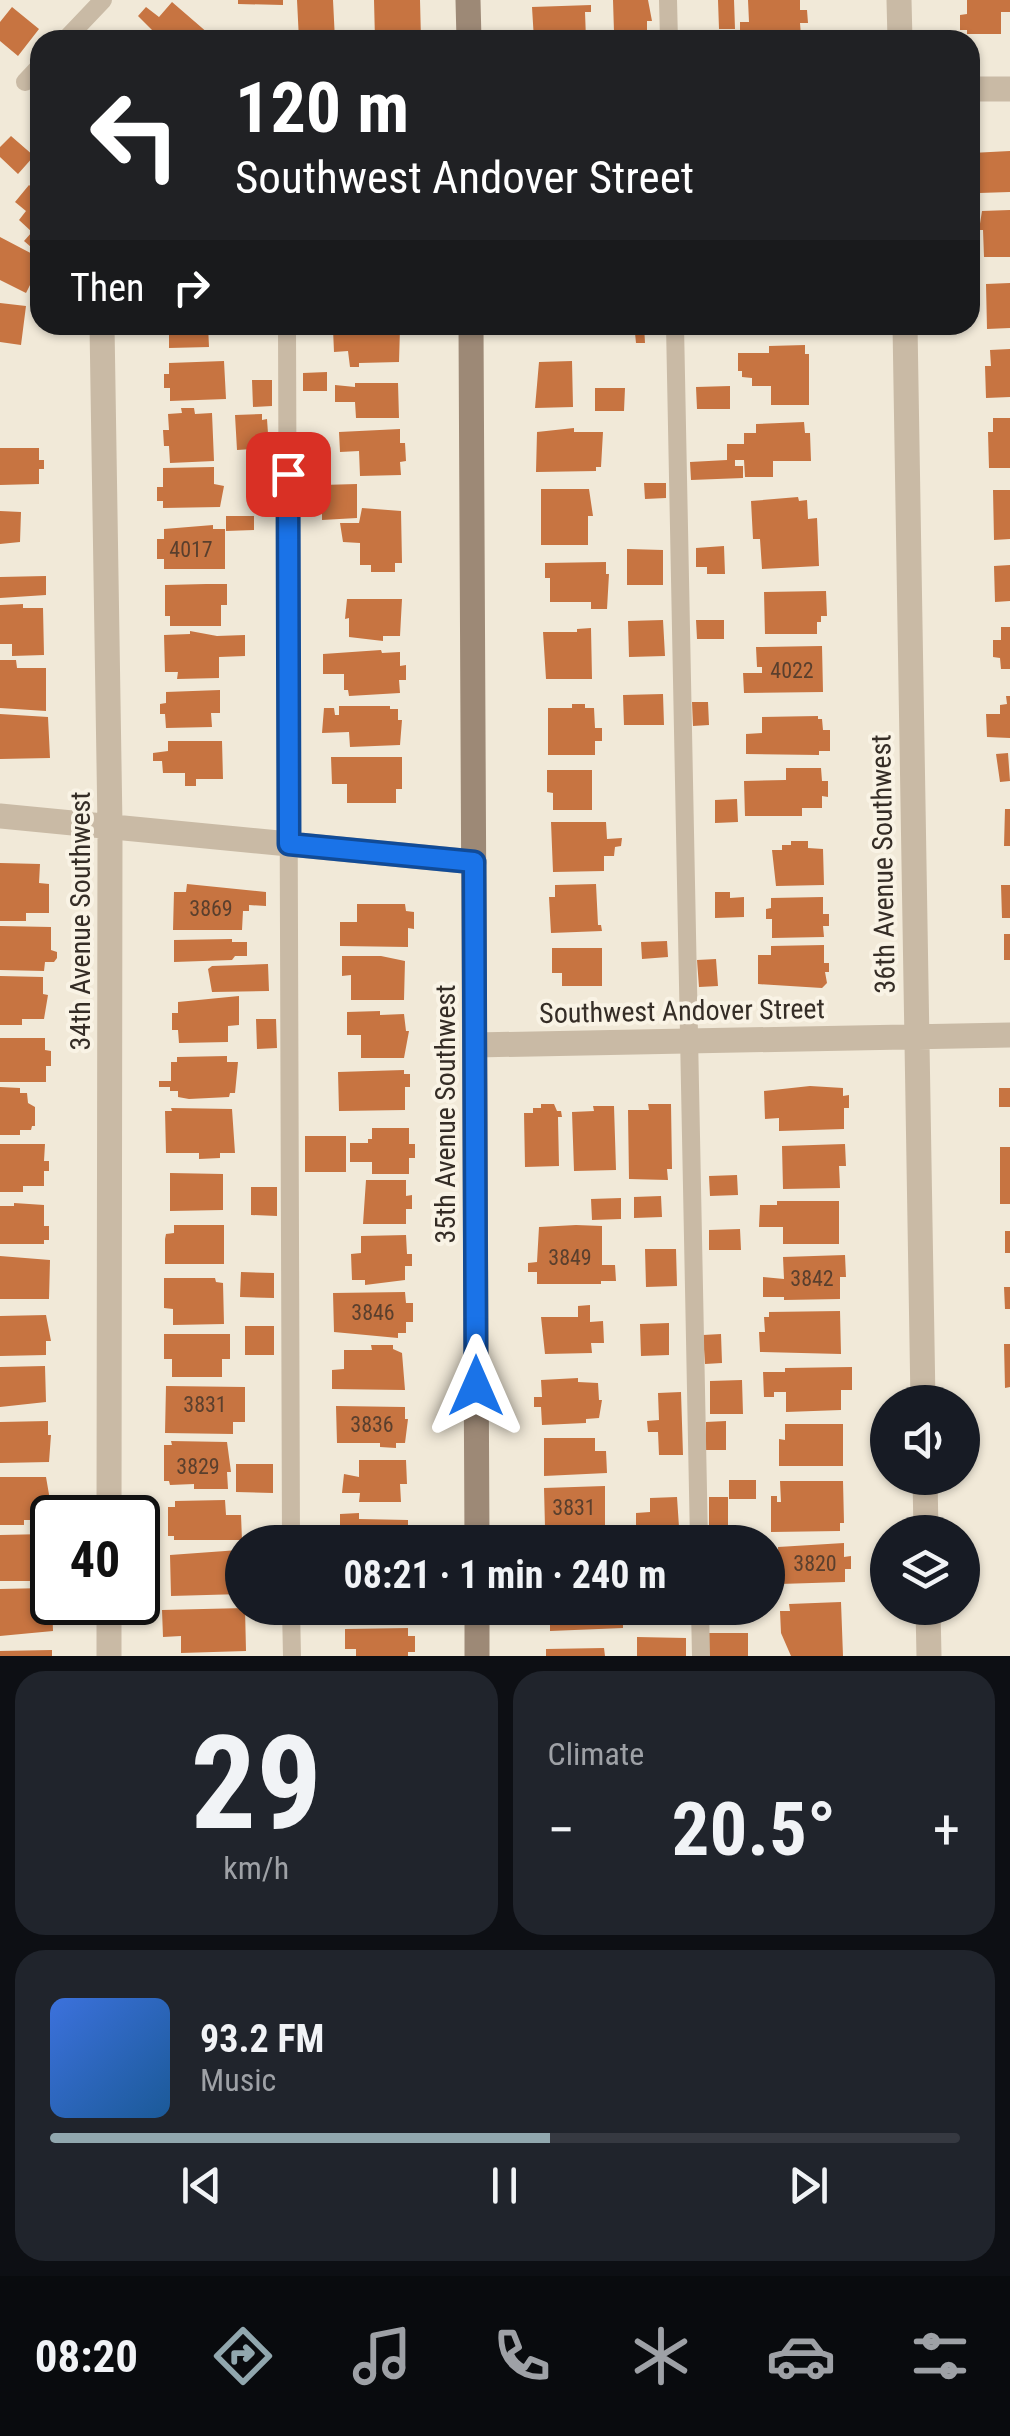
<!DOCTYPE html>
<html lang="en">
<head>
<meta charset="utf-8">
<style>
	:root { --surface:#171b24; --page:#20242c; --text:#f1f3f6; --muted:#9ea1a6; --line:#363941; --accent:#91a7ae }
	body { margin:0; font-family:"Roboto Condensed",sans-serif; background:var(--page); color:var(--text); height:100vh; display:flex; flex-direction:column; font-size:38px; white-space:nowrap }
	* { box-sizing:border-box; margin:0 }
	p { font-size:32px; color:var(--muted) }
	.icon { flex:none; width:55px; height:55px; fill:none; stroke:currentColor; stroke-width:2; stroke-linecap:round; stroke-linejoin:round }
	.map { position:relative; height:1656px; overflow:hidden }
	.panel { display:flex; flex-direction:column; gap:15px; padding:15px; background:#0d0f14; flex:1 }
	.panel>* { flex:none }
	.banner { position:absolute; left:30px; top:30px; width:950px; height:305px; border-radius:30px; box-shadow:0 2px 8px #0004; background:#202124; color:#fff; overflow:hidden }
	.buttons { position:absolute; left:870px; top:1385px; display:grid; gap:20px }
	.buttons a { display:grid; place-items:center; width:110px; height:110px; border-radius:50%; background:var(--surface); box-shadow:0 2px 8px #0004; font-size:50px }
	.speed { position:absolute; left:30px; top:1495px; display:flex; gap:20px; font-size:50px; font-weight:700; text-align:center }
	.speed>* { display:grid; place-content:center; width:130px; height:130px; border-radius:50%; background:var(--surface); box-shadow:0 2px 8px #0004; line-height:1 }
	.speed .limit { border:5px solid #111; border-radius:15px; background:#fff; color:#111 }
	.pin { position:absolute; display:grid; place-items:center; width:85px; height:85px; color:#fff; margin:-42px; border-radius:20px; box-shadow:0 5px 15px #0006 }
	.me { position:absolute; width:110px; margin:-55px; rotate:0deg; stroke-linejoin:round; filter:drop-shadow(0 0 8px #0008) }
	.turn { display:flex; align-items:center; gap:35px; height:210px; padding:0 40px; font-size:45px }
	.turn .icon { width:130px; height:130px; stroke-width:2.5 }
	.turn b { display:block; font-size:70px; line-height:85px }
	.then { display:flex; align-items:center; height:95px; padding:0 40px; background:#0003; gap:20px; font-size:38px }
	.big { font-size:75px; font-weight:700; line-height:1.1 }
	.panel .card { flex:1; display:flex; flex-direction:column; justify-content:center; gap:15px; min-width:0; padding:0 35px; border-radius:30px; background:var(--page) }
	.panel .dial { align-items:center; gap:0 }
	.dial b { font-size:130px; line-height:1 }
	.song { display:flex; align-items:center; gap:30px }
	.cover { width:120px; height:120px; border-radius:15px; background:linear-gradient(135deg,hsl(220 70% 55%),hsl(210 70% 35%)) }
	.played { height:10px; border-radius:5px; background:linear-gradient(90deg,var(--accent) 55%,var(--line) 55%) }
	.keys { display:flex; justify-content:space-around; direction:ltr }
	.heat { display:flex; justify-content:space-between; align-items:center; font-size:55px; direction:ltr }
	.panel .tiles { flex:1; display:grid; gap:15px; grid-template-columns:1fr 1fr }
	.card:last-child { grid-column:span 2 }
	.trip { position:absolute; left:225px; top:1525px; width:560px; height:100px; border-radius:50px; background:var(--surface); box-shadow:0 2px 8px #0004; font-weight:700; line-height:100px; text-align:center }
	.tabs { display:flex; height:160px; justify-content:space-around; align-items:center; background:#090b0e; color:var(--muted) }
	.tabs .icon { width:70px; height:70px }
	.tabs .current { color:var(--accent) }
	.tabs b { font-size:45px; color:var(--text) }
	.map>svg:first-child { display:block }
	.building { fill:#c77441 }
	.lines { fill:none; stroke-linecap:round; stroke-linejoin:round }
	.lane { stroke:#c9baa5; stroke-width:18 }
	.street { stroke:#c9baa5; stroke-width:25 }
	.secondary { stroke:#9d8976; stroke-width:25 }
	.route-casing { stroke:#114b97; stroke-width:25 }
	.route { stroke:#1a73e8; stroke-width:18 }
	.labels { text-anchor:middle; dominant-baseline:central; stroke-width:8; stroke-linejoin:round; paint-order:stroke }
	.number-label { font-size:22px; fill:#5a3f2d }
	.street-label { font-size:28px; fill:#352d26; stroke:#f9f3e5 }
</style>
</head>
<body>
<div class="map">
<svg width="1010" height="1656" viewBox="0 0 1010 1656">
	<rect width="100%" height="100%" fill="#f1e9d8"/>
	<!-- building -->
	<path class="building" d="M238,0H283V5L238,4Z
		M297,0H333L335,40H299Z
		M374,0H420L421,40H375Z
		M613,0H648L652,21H647V37L620,38L619,32H614Z
		M718,0H734L735,29H719Z
		M748,0H800V10H807L808,23H800L801,36L740,38V22H749Z
		M967,0H1010V12H1001V34H967V30H960V15L967,14Z
		M172,2L216,40H162L138,16L146,7L159,17Z
		M591,5V12H585L586,39L534,40L532,7Z
		M12,7L39,29L18,56L0,41V22Z
		M11,136L34,156L18,174L0,157V147Z
		M1010,151V192L979,193V189H974L971,153Z
		M29,185L40,194L38,253L24,241L32,232L19,220L26,211L15,202Z
		M1010,210V257H984L983,230H979L982,211Z
		M0,237L40,258V276L36,283L32,281L26,293L0,280Z
		M1010,283V328L987,329L986,284Z
		M0,303L26,306L21,345L0,342Z
		M164,325H208L209,347L169,348V331H164Z
		M535,325H581V332L535,331Z
		M609,325H644L645,343H636L635,333L610,335Z
		M699,325H730V332L699,333Z
		M770,325H806V332H770Z
		M400,328L399,362L359,363V367H350L348,351L334,352L333,329Z
		M805,345V354H809V405H771V386H752V378L742,377V371H738V353H769V346Z
		M1010,349V397L986,398L985,366H991L990,350Z
		M224,361L226,399L170,401V388H164V374H169V363Z
		M572,361L573,407L535,408L539,362Z
		M327,372V391H303V373Z
		M252,380H272V406L253,407Z
		M355,383H398L399,418H356L355,402H335V385L355,387Z
		M730,386V409H697L696,387Z
		M595,388H625L624,411H595Z
		M181,408H194L195,414L212,413L214,461L170,463L169,446H164L163,430H169L168,414L182,413Z
		M262,414V420L267,419L269,448L237,450L235,415Z
		M993,418H1010V468H989L988,432H993Z
		M804,422L805,433H810L811,461H773V477H745L744,460H735V466H743V478L691,480L690,462L727,460V444H744V433H756V424Z
		M574,428V432H603L601,467H596V471L536,472L537,432Z
		M400,429V443H405L406,461L400,462L401,475L360,476L359,451L340,452L339,432Z
		M0,448H39V460H44V469H39V484L0,485Z
		M214,467V484L224,486L220,507L163,508V501H157V487H163V468Z
		M644,483H666V498L645,499Z
		M357,484V518L322,520V485Z
		M541,489H589L593,516H588V545H541Z
		M993,490H1010V539L994,540Z
		M798,497L799,501L807,500L808,519L817,518L819,566L762,569L760,539H753L751,501Z
		M362,508L401,511L402,563H395V572H371V565H360V543L343,542L340,523H359Z
		M0,511L21,512L20,542L0,544Z
		M226,516H254V530L226,531Z
		M213,525V529H225V569H164V559H157V539H164V529Z
		M724,546L725,574H707V567H696V548Z
		M627,549L663,550V585H627Z
		M606,562V574H609L607,609H591V602H550V578H545V563Z
		M1010,565V601L995,602L994,566Z
		M46,576V595L0,598V577Z
		M206,584H227V605H221V626H170V616H165V585Z
		M826,591L827,616H821V622H817V634H765L764,592Z
		M347,599H402L400,636H383V641L349,637V618L345,619Z
		M23,604V608H43L44,655L12,656V644H0V605Z
		M663,620L665,656L629,657L628,621Z
		M696,620H724V639H697Z
		M1001,627H1010V669H1001L1000,658L993,657V640H1001Z
		M591,628L592,679H546L543,632H577V629Z
		M190,631L217,636L245,635V656L219,657V678L177,679L178,672H165L164,635L190,634Z
		M822,646L823,692L744,693L743,673H762V667H757L756,647Z
		M381,650L382,653L400,652V666L406,665V680H399L400,693L349,696L348,690H344V674H323V654Z
		M0,660H16L17,668H46V711L0,708Z
		M220,690V713H211L212,727L166,728L165,714H160V704L166,703V692Z
		M663,694L664,725H624L623,695Z
		M1006,696H1010V738L987,737L986,714H1000V705L1007,704Z
		M692,702H708L709,725L693,726Z
		M572,704H585V708H594L595,728H602V741H595V755H548V708H572Z
		M339,706H390V709H398V720H402L400,745L350,747L349,732L322,733L324,708H334L335,715H339Z
		M0,714L48,717L50,758L0,759Z
		M818,716V719H822L823,730H830V751H819V755L746,754V734L762,733V717Z
		M168,741H222L223,779H196V786H185V773H163L162,761H153V753L168,751Z
		M1008,753L1010,781L1000,782L996,754Z
		M331,757H402V789H396V803H347V784H332Z
		M786,768H821L822,781H828V797L822,796V808H802V816H745L744,781L786,780Z
		M547,770H592V810H553V793L547,792Z
		M737,799L738,822L715,823V800Z
		M1005,809H1010V846H1004Z
		M551,822H606L607,839L622,838L621,846L615,847L614,856H604V871L553,872Z
		M791,841H808V848L823,849L824,885L776,886L772,850H782V845H791Z
		M0,863L40,864L39,883L49,884V913H26V921H0Z
		M187,884L266,892V906L249,905V911H243L242,930H173L174,892H186Z
		M596,884L598,925H601L602,931L551,933L549,897H555V885Z
		M1001,885H1010V918H1002Z
		M715,892H730V898L744,897V917L715,918Z
		M823,897V914H829V926H823L824,937L772,938V919H766V909L771,908V898Z
		M357,904H405L406,911L414,912V929L408,928V947L340,946V922H357Z
		M0,926L51,927V950L57,952V958L54,962H45L44,971L0,970Z
		M1004,934H1010V960H1004Z
		M232,939V942H247V956H235L232,960L174,962V940Z
		M667,941L668,957L642,959L641,942Z
		M824,945V963H829V972H825L827,983L822,988L758,984V955H771V946Z
		M552,948H602V986H562V973H552Z
		M342,956H381L405,961L404,1000H351V975L342,976Z
		M716,959L718,986L699,987L697,960Z
		M268,964L269,991L212,992L208,969L212,966Z
		M0,976L43,977V994L48,995L44,1019H22V1025H0Z
		M239,996V1025L228,1026V1042L179,1043L178,1030H172V1013H178V1002Z
		M380,1011V1015L404,1014L406,1031H409L404,1058H361V1035H347V1012Z
		M256,1019H276L277,1048L257,1049Z
		M0,1038H45V1050L51,1051V1066H46V1082H0Z
		M227,1056V1062H238L235,1093H230L229,1097L189,1099L178,1097V1091H170V1087H159V1081H171V1062H177V1057Z
		M404,1070V1074H410V1087H405V1110L339,1111L338,1072Z
		M810,1086L843,1088V1096L849,1095V1108H844V1129L779,1131V1118L765,1119L764,1091Z
		M0,1087L20,1088V1093H27L28,1103L35,1107V1126H32L31,1130H20V1135H0Z
		M999,1088H1010V1107H999Z
		M541,1104H554L557,1111H561L562,1117H558L559,1166L525,1167L524,1113H533V1108H541Z
		M648,1104H671L672,1169H667L668,1180L629,1179L628,1110H649Z
		M593,1106H614L616,1170L574,1171L572,1112L594,1111Z
		M171,1108L232,1109L235,1153H220V1158L199,1159V1153H166L165,1111H172Z
		M372,1128H409V1144H415V1158H409V1174H372V1162H350V1143H368V1139H372Z
		M305,1136H346V1172H305Z
		M0,1144H45L44,1161H49V1171H44V1186H23V1192H0Z
		M845,1144L846,1166H839L840,1188L783,1189L782,1146Z
		M1000,1147H1010V1204H1000Z
		M170,1173L223,1174V1210L170,1211Z
		M737,1175L738,1195L710,1196L709,1176Z
		M366,1180H406V1196L412,1195V1209H406V1224H363Z
		M251,1187H277V1216L251,1215Z
		M661,1196L662,1217L634,1218V1197Z
		M621,1198V1219L592,1220L591,1199Z
		M777,1201H839V1244H783V1227H759L760,1205H777Z
		M14,1203L44,1205V1226H49V1240H44V1244H0V1206H14Z
		M174,1225H224V1264H165V1239L166,1234L174,1233Z
		M576,1225L602,1226V1265H615L616,1281H601V1284H537V1272H528V1263L537,1262L539,1227Z
		M740,1229L741,1250H709V1230Z
		M1005,1231H1010V1253H1005Z
		M406,1235L407,1254H412V1266H405V1280L365,1285V1280H352L351,1254L361,1253V1236Z
		M645,1249H676L677,1286L646,1287Z
		M845,1255L846,1277H840V1299L784,1300V1297H763V1277L784,1279L783,1257Z
		M0,1256L50,1260L49,1299H0Z
		M241,1272L274,1273V1298L240,1297Z
		M164,1278H215L216,1282L223,1283L224,1324L173,1325V1309L164,1308Z
		M1004,1287H1010V1309H1005Z
		M405,1292L406,1303H413V1322H406V1333H398V1338L334,1332L333,1293Z
		M590,1305V1322L603,1321L604,1343H591L592,1353L545,1354L541,1317H578V1306Z
		M840,1311L841,1354L760,1352L759,1332H765L764,1317H769V1312Z
		M46,1315L51,1341H46V1355L0,1356V1316Z
		M669,1323V1355L641,1356L640,1324Z
		M245,1326H274V1355H245Z
		M164,1334H230V1359H222V1377H172V1359H164Z
		M721,1334L722,1363L705,1364L703,1335Z
		M1004,1344H1010V1387L1005,1388Z
		M371,1345H393V1349L402,1353L405,1390L332,1389V1370L344,1369V1350H372Z
		M45,1366L46,1402L0,1407V1367Z
		M852,1367V1390H841V1410L786,1412V1392H774V1397H764L763,1372H785V1368Z
		M578,1378V1382L598,1383L599,1400H602L599,1418L586,1419V1423L542,1425L541,1407H534V1397H542L541,1380Z
		M742,1380L743,1414H710V1381Z
		M166,1386L245,1387V1422H233V1434L165,1433Z
		M681,1392L683,1455H659L658,1432H648L647,1421L659,1420L658,1393Z
		M336,1406L405,1407V1419H408L405,1443H396V1448L380,1447V1443H337Z
		M48,1421V1435H51L49,1462L0,1463V1422Z
		M726,1421V1450H705L706,1422Z
		M785,1424H843V1466H779V1439L785,1440Z
		M544,1438H595V1451H606L607,1473L544,1476Z
		M171,1441L227,1442L231,1472H227L228,1489H194V1484L170,1485L169,1481H164V1445H172Z
		M359,1460H406L407,1484H400L401,1502H359L360,1493H342L344,1474L359,1477Z
		M236,1464H273V1493L236,1492Z
		M0,1477H46L51,1506H47V1520H24V1525H0Z
		M729,1480H756V1499H729Z
		M780,1481H843L844,1523H840V1531L771,1532V1496H777V1502H781Z
		M605,1486V1526L545,1527L544,1488Z
		M677,1497L680,1542H643V1532H636V1513L650,1512V1498Z
		M709,1497H728V1533H709Z
		M225,1500L226,1515H241L242,1540H174V1536H168V1507H175V1501Z
		M359,1513V1519L408,1520V1542H345L346,1526H340V1514Z
		M46,1534L47,1581H0V1535Z
		M549,1539H598V1542H549Z
		M844,1543V1557L851,1556V1569H845V1582L779,1584L778,1547Z
		M239,1550V1555H242V1594L171,1596L170,1555Z
		M46,1588L47,1603H52L53,1631L0,1636V1589Z
		M841,1602L843,1656H791L781,1633L780,1611H790L789,1604Z
		M245,1608L246,1651L181,1653V1636L163,1637L162,1610Z
		M337,1608H407L408,1612H390V1616H374V1612L337,1616Z
		M550,1608L610,1609V1613H623V1628L550,1631Z
		M408,1628V1636H415V1652H408V1656H356V1649H345V1629Z
		M709,1633H748V1656H709Z
		M637,1637L686,1638V1656H637Z
		M604,1648L605,1656H546V1649Z
		M52,1650V1656H0V1651Z"/>
	<g class="lines">
		<!-- lane -->
		<path class="lane" d="M668,0L669,40
			M65,40L103,0
			M25,82L40,66
			M287,325L291,1542
			M675,325L699,1542
			M291,1608L292,1656
			M700,1608L701,1656"/>
		<!-- street -->
		<path class="street" d="M899,0L900,40
			M970,89H1010
			M102,325L110,826L109,1518
			M905,325L923,1402
			M0,816L474,862
			M475,1045L1010,1035
			M925,1478L926,1532
			M928,1608L929,1656
			M109,1656V1602"/>
		<!-- secondary -->
		<path class="secondary" d="M468,0L469,40
			M471,325L477,1542
			M477,1608V1656"/>
	</g>
	<g class="lines">
		<!-- route casing -->
		<g class="route-casing">
			<path id="route" d="M288,474L289,844L474,862L476,1386"/>
		</g>
		<!-- route -->
		<use href="#route" class="route"/>
	</g>
	<g class="labels">
		<!-- number labels -->
		<g class="number-label">
			<text x="191" y="549">4017</text>
			<text x="792" y="670">4022</text>
			<text x="211" y="908">3869</text>
			<text x="570" y="1257">3849</text>
			<text x="812" y="1278">3842</text>
			<text x="373" y="1312">3846</text>
			<text x="205" y="1404">3831</text>
			<text x="372" y="1424">3836</text>
			<text x="198" y="1466">3829</text>
			<text x="574" y="1507">3831</text>
			<text x="815" y="1563">3820</text>
		</g>
		<!-- street labels -->
		<g class="street-label">
			<text transform="translate(883 864) rotate(-91)">36th Avenue Southwest</text>
			<text transform="translate(80 921) rotate(-90)">34th Avenue Southwest</text>
			<text transform="translate(682 1011) rotate(-1)">Southwest Andover Street</text>
			<text transform="translate(445 1114) rotate(-90)">35th Avenue Southwest</text>
		</g>
	</g>
</svg>
<div class="buttons">
<a><svg class="icon" aria-label="sound" viewBox="0 0 24 24"><path d="M4 9h4l5-4v14l-5-4H4zM17 9q2 3 0 6"/></svg></a>
<a><svg class="icon" aria-label="layers" viewBox="0 0 24 24"><path d="M12 4l9 5-9 5-9-5zM3 14l9 5 9-5"/></svg></a>
</div>
<div class="speed"><div class="limit">40</div></div>
<div class="pin" style="left:288px;top:474px;background:#d93025"><svg class="icon" aria-label="arrive" viewBox="0 0 24 24"><path d="M6 21V4h12l-3 4 3 4H6"/></svg></div>
<svg class="me" style="left:476px;top:1386px" viewBox="-20 -20 40 40"><path d="M0-17L14 15 0 8-14 15z" fill="#1a73e8" stroke="#fff" stroke-width="4"/></svg>
<div class="trip">08:21 · 1 min · 240 m</div>
<div class="banner">
<div class="turn"><svg class="icon" aria-label="left" viewBox="0 0 24 24"><path d="M17 20v-9H6M10 6l-5 5 5 5"/></svg><div><b>120 m</b>Southwest Andover Street</div></div>
<div class="then">Then<svg class="icon" aria-label="right" viewBox="0 0 24 24"><path d="M7 20v-9h11M14 6l5 5-5 5"/></svg></div>
</div>
</div>
<section class="panel">
<div class="tiles">
<div class="card dial"><b>29</b><p>km/h</p></div>
<div class="card"><p>Climate</p>
<div class="heat"><a>−</a><b class="big">20.5°</b><a>+</a></div>
</div>
<div class="card">
<div class="song"><i class="cover"></i><div><b>93.2 FM</b><p>Music</p></div></div>
<div class="played"></div>
<div class="keys"><svg class="icon" aria-label="previous" viewBox="0 0 24 24"><path d="M18 5L8 12l10 7zM5 5v14"/></svg><svg class="icon" aria-label="pause" viewBox="0 0 24 24"><path d="M8 5v14M16 5v14"/></svg><svg class="icon" aria-label="next" viewBox="0 0 24 24"><path d="M6 5l10 7-10 7zM19 5v14"/></svg></div>
</div>
</div>
</section>
<nav class="tabs">
<b>08:20</b>
<svg class="icon current" aria-label="directions" viewBox="0 0 24 24"><path d="M12 3l9 9-9 9-9-9zM9 14v-3h6M13 9l2 2-2 2"/></svg>
<svg class="icon" aria-label="music" viewBox="0 0 24 24"><path d="M9 18V5l10-2v13"/><circle cx="6" cy="18" r="3"/><circle cx="16" cy="16" r="3"/></svg>
<svg class="icon" aria-label="phone" viewBox="0 0 24 24"><path d="M5 4h4l2 5-3 2q2 4 5 5l2-3 5 2v4C11 20 4 13 5 4z"/></svg>
<svg class="icon" aria-label="climate" viewBox="0 0 24 24"><path d="M12 3v18M4 7l16 10M4 17L20 7"/></svg>
<svg class="icon" aria-label="car" viewBox="0 0 24 24"><path d="M5 17H2v-5l4-1 3-4h7l3 4 3 1v5h-3M9 17h6M6 11h13"/><circle cx="7" cy="17" r="2"/><circle cx="17" cy="17" r="2"/></svg>
<svg class="icon" aria-label="filters" viewBox="0 0 24 24"><path d="M4 7h16M4 17h16"/><circle cx="9" cy="7" r="2"/><circle cx="15" cy="17" r="2"/></svg>
</nav>
</body>
</html>
